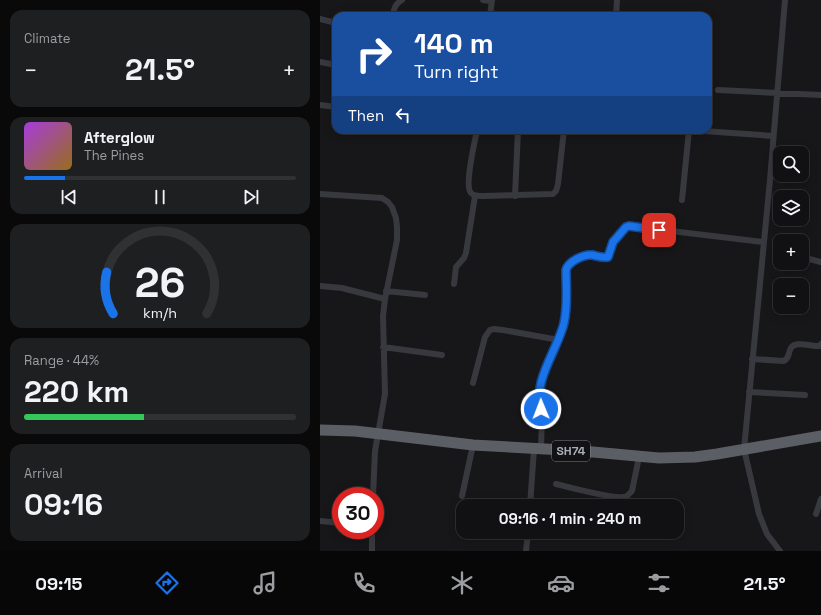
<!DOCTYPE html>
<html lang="en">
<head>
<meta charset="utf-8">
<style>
	:root { --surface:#111113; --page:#1e1f21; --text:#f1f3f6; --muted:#9c9da0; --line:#303133; --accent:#1a73e8 }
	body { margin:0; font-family:"Space Grotesk",sans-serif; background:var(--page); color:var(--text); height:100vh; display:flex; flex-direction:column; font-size:15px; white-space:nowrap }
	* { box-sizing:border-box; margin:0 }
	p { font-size:13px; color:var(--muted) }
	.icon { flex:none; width:22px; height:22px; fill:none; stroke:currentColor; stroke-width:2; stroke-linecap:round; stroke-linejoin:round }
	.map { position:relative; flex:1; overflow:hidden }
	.sheet { display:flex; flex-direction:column; gap:10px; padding:10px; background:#09090a; width:320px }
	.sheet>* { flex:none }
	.banner { position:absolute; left:12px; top:12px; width:380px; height:122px; border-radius:12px; box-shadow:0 2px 10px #0003,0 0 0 1px var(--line); background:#1a4fa0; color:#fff; overflow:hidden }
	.buttons { position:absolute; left:453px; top:146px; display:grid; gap:8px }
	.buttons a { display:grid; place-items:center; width:36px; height:36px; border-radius:8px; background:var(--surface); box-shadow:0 2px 10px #0003,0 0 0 1px var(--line); font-size:20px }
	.speed { position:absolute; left:12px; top:487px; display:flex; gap:8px; font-size:20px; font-weight:700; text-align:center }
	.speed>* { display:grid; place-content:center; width:52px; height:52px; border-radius:50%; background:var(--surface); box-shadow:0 2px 10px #0003,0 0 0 1px var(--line); line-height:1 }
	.speed .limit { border:6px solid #d22; background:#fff; color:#111 }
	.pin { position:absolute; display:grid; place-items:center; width:34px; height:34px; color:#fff; margin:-17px; border-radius:8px; box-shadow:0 2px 6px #0006 }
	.me { position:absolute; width:44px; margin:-22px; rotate:359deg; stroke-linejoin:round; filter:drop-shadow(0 0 3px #0008) }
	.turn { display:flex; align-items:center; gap:14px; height:84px; padding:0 16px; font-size:18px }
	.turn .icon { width:52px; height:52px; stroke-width:2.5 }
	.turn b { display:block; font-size:28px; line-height:34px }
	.then { display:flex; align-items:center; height:38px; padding:0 16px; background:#0003; gap:8px; font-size:15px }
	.big { font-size:30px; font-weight:600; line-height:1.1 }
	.sheet .tile { flex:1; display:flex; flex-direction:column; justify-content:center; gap:6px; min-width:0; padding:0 14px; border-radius:12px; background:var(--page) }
	.sheet .dial { align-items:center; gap:0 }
	.dial svg { height:104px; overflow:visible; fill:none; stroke:var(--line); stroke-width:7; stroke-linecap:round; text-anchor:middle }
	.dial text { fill:var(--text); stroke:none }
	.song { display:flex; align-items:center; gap:12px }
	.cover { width:48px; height:48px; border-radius:6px; background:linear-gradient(135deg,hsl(280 70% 55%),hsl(40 70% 35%)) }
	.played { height:4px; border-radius:2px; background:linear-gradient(90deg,var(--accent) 15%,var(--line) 15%) }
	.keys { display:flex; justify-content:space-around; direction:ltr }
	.heat { display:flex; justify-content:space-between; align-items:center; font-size:22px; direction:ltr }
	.charge { height:6px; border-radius:3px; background:linear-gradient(90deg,#34c759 44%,var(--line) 0) }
	.trip { position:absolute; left:136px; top:499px; width:228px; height:40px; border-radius:12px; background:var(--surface); box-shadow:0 2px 10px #0003,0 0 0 1px var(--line); font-weight:600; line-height:40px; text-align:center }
	.menu { display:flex; height:64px; justify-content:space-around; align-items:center; background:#070708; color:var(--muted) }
	.menu .icon { width:28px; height:28px }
	.menu .current { color:var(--accent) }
	.menu b { font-size:18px; color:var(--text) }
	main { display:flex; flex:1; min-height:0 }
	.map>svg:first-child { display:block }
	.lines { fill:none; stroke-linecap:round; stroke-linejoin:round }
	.minor { stroke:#38393e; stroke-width:6 }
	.trunk { stroke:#5c5e66; stroke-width:11 }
	.route-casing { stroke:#114b97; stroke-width:10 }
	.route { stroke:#1a73e8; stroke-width:7 }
	.labels { text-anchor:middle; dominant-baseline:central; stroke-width:4; stroke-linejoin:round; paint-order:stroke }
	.shield { fill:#121214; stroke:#7c7e88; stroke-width:1 }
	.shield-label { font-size:12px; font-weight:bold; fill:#aaadb9 }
</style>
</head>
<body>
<main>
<section class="sheet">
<div class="tile"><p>Climate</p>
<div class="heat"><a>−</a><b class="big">21.5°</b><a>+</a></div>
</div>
<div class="tile">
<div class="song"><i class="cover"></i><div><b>Afterglow</b><p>The Pines</p></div></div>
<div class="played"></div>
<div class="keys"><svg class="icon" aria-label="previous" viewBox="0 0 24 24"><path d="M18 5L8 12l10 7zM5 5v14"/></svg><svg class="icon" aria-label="pause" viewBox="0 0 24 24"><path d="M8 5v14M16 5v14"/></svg><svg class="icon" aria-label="next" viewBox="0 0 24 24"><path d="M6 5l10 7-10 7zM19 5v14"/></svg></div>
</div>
<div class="tile dial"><svg viewBox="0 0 100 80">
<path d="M14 69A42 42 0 1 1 86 69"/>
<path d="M14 69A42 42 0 0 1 9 37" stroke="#1a73e8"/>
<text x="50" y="56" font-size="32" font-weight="700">26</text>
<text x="50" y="72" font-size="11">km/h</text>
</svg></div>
<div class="tile"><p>Range · 44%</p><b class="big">220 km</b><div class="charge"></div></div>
<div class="tile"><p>Arrival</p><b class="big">09:16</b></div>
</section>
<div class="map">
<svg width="501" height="551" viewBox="0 0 501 551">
	<rect width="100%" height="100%" fill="#171719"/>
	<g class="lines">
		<!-- minor -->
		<path class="minor" d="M163,0L171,1
			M73,16C74,8 75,4 82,0
			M170,16L172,0
			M296,16L297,0
			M0,19L16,23
			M0,62L16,65
			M398,90L501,95
			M0,105L16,107
			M157,130C155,141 144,186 151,193C154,196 159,196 163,196L233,194L236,191L238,184L244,130
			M369,130L453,136
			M0,194L62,198L68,202L72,207L76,218L77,227V240L65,299L63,316L65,394L55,451L53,496
			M195,196L198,130
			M362,200L369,130
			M482,257L501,262
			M134,284L136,267L144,258L146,253L155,196
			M0,286L22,288L65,299
			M66,291L105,295
			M63,347L122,355
			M432,359L464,361C469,358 468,355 470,350C473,339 492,347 500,346L501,344
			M153,383L165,337L170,330L174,329L183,330L239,340
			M429,392L485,395
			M221,449L222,416L218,398L225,372L242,332L244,323L247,303L245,270C248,262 263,254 272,255C277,256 282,258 288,257L293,242L304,229L309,226L443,242
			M236,484C248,487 298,501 307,496C308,495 311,492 312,491L319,457
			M142,496L153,445
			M210,506L214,449
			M496,514L501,499
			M0,521L21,523
			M52,551V530
			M206,551L208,532
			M460,551L447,534L439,514L424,449L450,180L465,0"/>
		<!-- trunk -->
		<path class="trunk" d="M0,430L35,431L153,445L262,451L339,458L375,457L397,454L501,436"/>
	</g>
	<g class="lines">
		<!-- route casing -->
		<g class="route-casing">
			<path id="route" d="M221,409C212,382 238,349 244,323C248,305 246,288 246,270C248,262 263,254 272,255C277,256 282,258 288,257L293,242L306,227L309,226L339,230"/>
		</g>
		<!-- route -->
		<use href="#route" class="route"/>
	</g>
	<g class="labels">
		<!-- shield labels -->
		<rect class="shield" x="232" y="441" width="38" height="20" rx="3"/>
		<g class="shield-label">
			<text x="251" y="451">SH74</text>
		</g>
	</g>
</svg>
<div class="buttons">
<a><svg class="icon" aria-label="search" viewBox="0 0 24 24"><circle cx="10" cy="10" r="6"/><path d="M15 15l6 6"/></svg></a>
<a><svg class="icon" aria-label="layers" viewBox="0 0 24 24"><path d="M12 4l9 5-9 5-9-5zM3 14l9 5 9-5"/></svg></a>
<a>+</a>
<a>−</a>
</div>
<div class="speed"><div class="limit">30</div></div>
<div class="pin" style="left:339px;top:230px;background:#d93025"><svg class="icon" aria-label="arrive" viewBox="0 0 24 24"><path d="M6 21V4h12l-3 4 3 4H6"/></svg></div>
<svg class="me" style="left:221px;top:409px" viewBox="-20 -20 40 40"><circle r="17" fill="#1a73e8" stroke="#fff" stroke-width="3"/><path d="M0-11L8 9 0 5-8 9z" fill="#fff"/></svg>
<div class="trip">09:16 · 1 min · 240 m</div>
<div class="banner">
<div class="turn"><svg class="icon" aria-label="right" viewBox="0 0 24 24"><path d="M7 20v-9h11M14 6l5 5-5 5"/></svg><div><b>140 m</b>Turn right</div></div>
<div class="then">Then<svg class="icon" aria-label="left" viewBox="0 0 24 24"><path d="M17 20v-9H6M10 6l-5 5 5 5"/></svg></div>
</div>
</div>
</main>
<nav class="menu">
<b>09:15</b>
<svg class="icon current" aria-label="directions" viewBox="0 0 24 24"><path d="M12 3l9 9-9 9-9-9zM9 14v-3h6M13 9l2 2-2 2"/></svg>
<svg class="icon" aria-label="music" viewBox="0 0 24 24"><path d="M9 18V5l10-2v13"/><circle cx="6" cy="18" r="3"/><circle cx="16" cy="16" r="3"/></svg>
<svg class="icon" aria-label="phone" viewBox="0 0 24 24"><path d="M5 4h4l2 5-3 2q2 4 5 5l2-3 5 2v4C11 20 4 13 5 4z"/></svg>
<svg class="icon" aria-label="climate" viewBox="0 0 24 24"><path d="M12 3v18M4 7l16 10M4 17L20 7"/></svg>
<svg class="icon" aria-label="car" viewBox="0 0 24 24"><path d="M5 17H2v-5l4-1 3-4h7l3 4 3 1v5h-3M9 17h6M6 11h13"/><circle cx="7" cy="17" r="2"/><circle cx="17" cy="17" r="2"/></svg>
<svg class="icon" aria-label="filters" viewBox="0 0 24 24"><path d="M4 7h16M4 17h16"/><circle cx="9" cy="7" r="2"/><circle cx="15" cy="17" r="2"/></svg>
<b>21.5°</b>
</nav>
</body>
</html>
